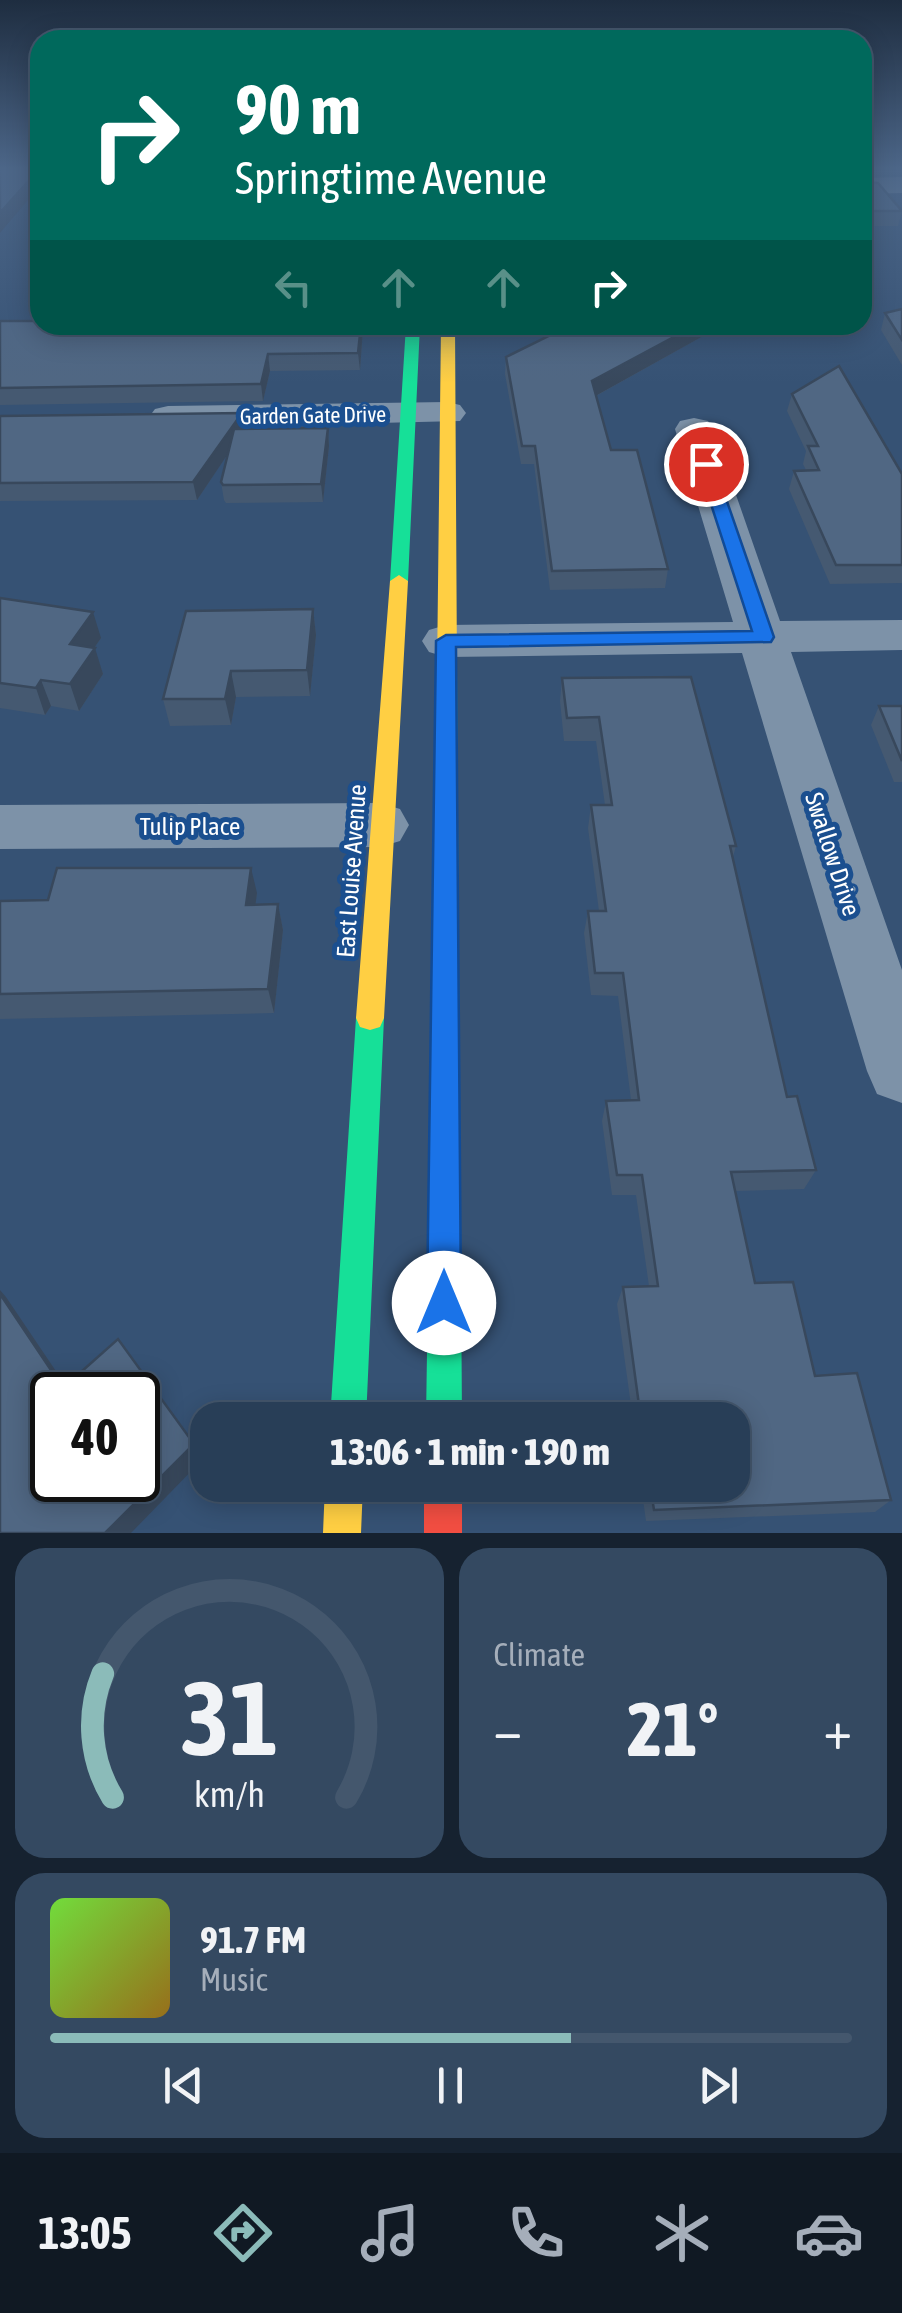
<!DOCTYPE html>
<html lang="en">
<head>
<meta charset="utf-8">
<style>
	:root { --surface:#283e57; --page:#344961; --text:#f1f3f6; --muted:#a5aeba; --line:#44576d; --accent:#8bbbb9 }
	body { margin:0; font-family:"Asap Condensed",sans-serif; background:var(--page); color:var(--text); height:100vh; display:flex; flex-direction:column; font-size:38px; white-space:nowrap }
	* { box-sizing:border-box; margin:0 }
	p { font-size:32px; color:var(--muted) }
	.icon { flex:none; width:55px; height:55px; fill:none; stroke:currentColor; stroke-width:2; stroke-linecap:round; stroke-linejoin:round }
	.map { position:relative; height:1533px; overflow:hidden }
	.details { display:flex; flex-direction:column; gap:15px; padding:15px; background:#162230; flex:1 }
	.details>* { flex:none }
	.banner { position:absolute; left:30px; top:30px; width:842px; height:305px; border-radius:30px; box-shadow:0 5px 25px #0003,0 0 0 2px var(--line); background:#00695c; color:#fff; overflow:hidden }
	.speed { position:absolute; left:30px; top:1372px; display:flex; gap:20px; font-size:50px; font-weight:700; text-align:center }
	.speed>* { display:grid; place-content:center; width:130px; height:130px; border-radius:50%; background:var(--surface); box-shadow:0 5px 25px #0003,0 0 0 2px var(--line); line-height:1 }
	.speed .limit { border:5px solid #111; border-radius:15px; background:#fff; color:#111 }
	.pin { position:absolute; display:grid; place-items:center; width:85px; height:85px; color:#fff; margin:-42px; border:5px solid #fff; border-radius:50%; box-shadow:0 2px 10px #0007 }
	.me { position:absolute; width:110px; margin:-55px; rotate:0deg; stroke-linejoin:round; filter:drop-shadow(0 0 8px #0008) }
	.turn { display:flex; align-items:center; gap:35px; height:210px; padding:0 40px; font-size:45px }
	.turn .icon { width:130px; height:130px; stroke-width:2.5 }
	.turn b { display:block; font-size:70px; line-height:85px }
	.lanes { display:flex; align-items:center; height:95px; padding:0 40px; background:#0003; justify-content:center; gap:50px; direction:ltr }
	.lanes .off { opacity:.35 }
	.big { font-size:75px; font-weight:800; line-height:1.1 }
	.details .tile { flex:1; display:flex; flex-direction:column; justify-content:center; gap:15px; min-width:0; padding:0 35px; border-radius:30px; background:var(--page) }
	.details .dial { align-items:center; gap:0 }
	.dial svg { height:260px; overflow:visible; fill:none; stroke:var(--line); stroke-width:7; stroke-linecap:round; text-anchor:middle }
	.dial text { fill:var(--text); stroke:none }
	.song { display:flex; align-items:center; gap:30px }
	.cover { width:120px; height:120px; border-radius:15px; background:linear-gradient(135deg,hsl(100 70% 55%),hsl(40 70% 35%)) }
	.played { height:10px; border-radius:5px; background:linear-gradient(90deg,var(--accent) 65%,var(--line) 65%) }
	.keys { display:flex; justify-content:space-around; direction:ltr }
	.heat { display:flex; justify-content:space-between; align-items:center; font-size:55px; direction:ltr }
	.details .tiles { flex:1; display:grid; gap:15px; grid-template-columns:1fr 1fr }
	.tile:last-child { grid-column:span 2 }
	.trip { position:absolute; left:190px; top:1402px; width:560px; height:100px; border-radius:30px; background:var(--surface); box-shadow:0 5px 25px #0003,0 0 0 2px var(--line); font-weight:800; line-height:100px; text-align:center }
	.menu { display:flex; height:160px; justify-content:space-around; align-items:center; background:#101923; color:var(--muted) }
	.menu .icon { width:70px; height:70px }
	.menu .on { color:var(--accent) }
	.menu b { font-size:45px; color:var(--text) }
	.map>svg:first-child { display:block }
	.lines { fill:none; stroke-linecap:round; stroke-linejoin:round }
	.street { fill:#7d92a8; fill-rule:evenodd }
	.fast { fill:#16e098; fill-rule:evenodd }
	.slow { fill:#ffcf43; fill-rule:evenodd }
	.jam { fill:#f24e42; fill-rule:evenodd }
	.wall { fill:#455971 }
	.shaded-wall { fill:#38485c }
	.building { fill:#506783; stroke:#38485c; stroke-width:2.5; fill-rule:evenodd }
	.route { fill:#1a73e8; stroke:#114b97; stroke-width:2.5 }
	.labels { text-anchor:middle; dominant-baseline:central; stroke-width:10; stroke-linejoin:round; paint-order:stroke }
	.far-street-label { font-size:22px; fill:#fff; stroke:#1b4f8f }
	.street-label { font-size:25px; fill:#fff; stroke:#1b4f8f }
</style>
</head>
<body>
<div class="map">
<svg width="902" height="1533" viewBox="0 0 902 1533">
	<rect width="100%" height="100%" fill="#365274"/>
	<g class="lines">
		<!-- street -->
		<path class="street" d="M902,177V193L862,194V178Z
			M447,402L460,405L466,413L460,421L168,428L155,425L149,417L155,409L168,406Z
			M694,418L708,421L713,429L780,621L902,620V650L791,652L902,970V1103L877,1094L867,1071L742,653L446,657L429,652L422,641L429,630L446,625L733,622L675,429L680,421Z
			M380,803L400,809L409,825L400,841L380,847L0,849V805Z"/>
		<!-- fast -->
		<path class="fast" d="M406,325H420L408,581L399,587L390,581Z
			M447,665L457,672L462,1420H426L437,672Z
			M370,1006L380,1009L384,1018L366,1420H330L356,1018L360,1009Z"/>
		<!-- slow -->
		<path class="slow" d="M441,325H455L457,672L447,679L437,672Z
			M399,575L408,581L384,1018L380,1027L370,1030L360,1027L356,1018L390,581Z
			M325,1485H363L361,1533H323Z"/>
		<!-- jam -->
		<path class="jam" d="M424,1485H462V1533H424Z"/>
	</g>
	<!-- wall -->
	<path class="wall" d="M862,175L863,182L902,211L898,226H862Z
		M902,309V365L881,330L885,313Z
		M0,321L40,325H362L363,329L360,370L270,371L263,401L0,405Z
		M705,335L596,396L611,450L668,569L665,588L550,590L534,464H521L505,374L506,357Z
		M792,394L902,474V583L830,584L789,489L794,471L806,470L803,464L806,451L787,411Z
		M0,416L244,429L328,428L329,446L323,502L226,503L224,500L221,482L227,455L197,500L0,501Z
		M0,598L101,638L94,648L103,674L79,711L51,706L45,715L0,708Z
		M313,609L316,635L310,696L236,697L231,725L170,726L163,699Z
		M562,678L736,846L733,857L787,1097L816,1170L804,1189L735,1191L755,1283L815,1376L891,1500L875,1512L646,1521L641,1485H732V1420H633L617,1304L623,1287L649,1286L636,1195H612L602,1121L606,1101L631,1100L618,996L591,995L584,933L588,911H599L588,828L591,805H605L596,741H564L560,701Z
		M879,706H902V782H894L871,725Z
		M257,893L255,905L278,904L283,930L274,1013L0,1019V901Z"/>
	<!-- shaded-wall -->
	<path class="shaded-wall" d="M40,169V186L0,233V213Z
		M361,325H362L363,329L360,370L358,353Z
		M696,325H707L705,335L590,399L592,381Z
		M268,354L270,371L263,401L261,384Z
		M242,413L244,430L197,500L193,482Z
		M328,428L329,446L323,502L321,484Z
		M313,609L316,635L310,696L307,670Z
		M93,612L101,638L79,670L70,644Z
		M95,648L103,674L79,711L70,684Z
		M231,671L236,697L231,725L225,699Z
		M41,680L51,706L45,715L36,688Z
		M251,868L257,893L252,931L246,905Z
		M278,904L283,930L274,1013L268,989Z
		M0,1290L6,1297L72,1395L63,1388L0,1294Z
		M131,1356L204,1458L131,1533H105Z"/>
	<!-- building -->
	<path class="building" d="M0,169H39L0,213Z
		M862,175L863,182L878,183L902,211H862Z
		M902,309V340L885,313Z
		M0,321H40V325H361L358,353L268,354L261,384L0,388Z
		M571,325H696L592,381L611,450H637L668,569L552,571L535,446H522L506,357Z
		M839,366L902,474V565H836L794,471L819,470L808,446H818L792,394Z
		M242,413L193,482L0,483V416Z
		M328,428L321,484L223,485L221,482L234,429Z
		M0,598L93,612L70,644L95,648L70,684L41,680L36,688L0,683Z
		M313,609L307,670L231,671L225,699H163L186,611Z
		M691,677L736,846H730L787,1097L797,1096L816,1170L731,1172L755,1283L793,1282L815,1376L857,1373L891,1500L654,1510L650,1485H732V1420H641L623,1287L658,1286L642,1175H617L606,1101L639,1100L623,973H595L588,911H606L591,805H612L599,717L567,718L562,678Z
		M879,706H902V761Z
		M57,868H251L246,905L278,904L268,989L0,994V901L48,900Z
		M0,1294L63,1388L118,1339L194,1444L105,1533H0ZM52,1395H138V1480H52Z"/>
	<!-- sky -->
	<linearGradient id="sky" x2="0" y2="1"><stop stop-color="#1e2d40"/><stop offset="0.44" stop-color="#4c6688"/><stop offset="1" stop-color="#4c6688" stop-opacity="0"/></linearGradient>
	<rect width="902" height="383" fill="url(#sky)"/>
	<!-- route -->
	<path class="route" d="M706,459L714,464L774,637L771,642L456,647L461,1303L456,1315L444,1320L432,1315L427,1303L436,641L446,635L752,631L698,464Z"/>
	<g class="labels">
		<!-- far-street labels -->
		<g class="far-street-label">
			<text transform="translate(313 415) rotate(-1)">Garden Gate Drive</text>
		</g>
		<!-- street labels -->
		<g class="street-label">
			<text x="190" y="826">Tulip Place</text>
			<text transform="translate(833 854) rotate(72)">Swallow Drive</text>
			<text transform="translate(351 871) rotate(-86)">East Louise Avenue</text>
		</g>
	</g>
</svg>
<div class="speed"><div class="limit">40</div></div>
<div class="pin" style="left:706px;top:464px;background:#d93025"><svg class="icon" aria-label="arrive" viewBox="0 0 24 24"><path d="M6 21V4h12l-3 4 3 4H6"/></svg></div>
<svg class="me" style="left:444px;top:1303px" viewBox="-20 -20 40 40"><circle r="19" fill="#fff"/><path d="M0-13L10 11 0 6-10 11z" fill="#1a73e8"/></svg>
<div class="trip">13:06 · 1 min · 190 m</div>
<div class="banner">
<div class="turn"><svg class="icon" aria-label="right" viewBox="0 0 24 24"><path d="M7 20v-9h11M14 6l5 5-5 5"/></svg><div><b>90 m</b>Springtime Avenue</div></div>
<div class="lanes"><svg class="icon off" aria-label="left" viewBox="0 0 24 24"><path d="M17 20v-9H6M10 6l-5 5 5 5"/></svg><svg class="icon off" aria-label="ahead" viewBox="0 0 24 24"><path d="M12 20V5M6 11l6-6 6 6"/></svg><svg class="icon off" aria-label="ahead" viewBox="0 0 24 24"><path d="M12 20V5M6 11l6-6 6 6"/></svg><svg class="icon" aria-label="right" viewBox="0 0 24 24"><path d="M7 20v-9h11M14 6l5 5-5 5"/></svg></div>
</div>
</div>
<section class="details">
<div class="tiles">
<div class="tile dial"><svg viewBox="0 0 100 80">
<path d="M14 69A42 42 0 1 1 86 69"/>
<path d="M14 69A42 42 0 0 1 11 31" stroke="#8bbbb9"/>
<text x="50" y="56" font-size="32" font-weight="700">31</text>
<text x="50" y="72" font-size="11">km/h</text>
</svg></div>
<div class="tile"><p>Climate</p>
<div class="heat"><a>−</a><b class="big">21°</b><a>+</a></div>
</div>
<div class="tile">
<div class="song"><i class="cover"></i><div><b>91.7 FM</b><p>Music</p></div></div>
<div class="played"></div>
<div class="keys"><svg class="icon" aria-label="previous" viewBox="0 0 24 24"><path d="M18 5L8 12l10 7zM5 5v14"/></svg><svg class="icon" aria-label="pause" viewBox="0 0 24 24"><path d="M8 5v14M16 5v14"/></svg><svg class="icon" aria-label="next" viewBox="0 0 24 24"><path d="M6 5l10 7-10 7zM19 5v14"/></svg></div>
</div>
</div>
</section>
<nav class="menu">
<b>13:05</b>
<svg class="icon on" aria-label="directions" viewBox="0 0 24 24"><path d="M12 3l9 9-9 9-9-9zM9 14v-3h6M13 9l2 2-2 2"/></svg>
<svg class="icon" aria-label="music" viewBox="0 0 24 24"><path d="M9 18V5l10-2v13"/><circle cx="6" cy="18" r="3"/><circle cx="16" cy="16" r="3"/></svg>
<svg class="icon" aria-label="phone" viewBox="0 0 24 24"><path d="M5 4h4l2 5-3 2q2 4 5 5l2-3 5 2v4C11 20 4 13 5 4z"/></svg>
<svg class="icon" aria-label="climate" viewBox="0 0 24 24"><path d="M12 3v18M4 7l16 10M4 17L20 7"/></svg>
<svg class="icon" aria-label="car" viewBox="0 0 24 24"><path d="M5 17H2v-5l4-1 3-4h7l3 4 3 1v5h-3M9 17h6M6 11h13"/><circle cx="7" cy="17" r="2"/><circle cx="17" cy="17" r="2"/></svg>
</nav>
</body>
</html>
